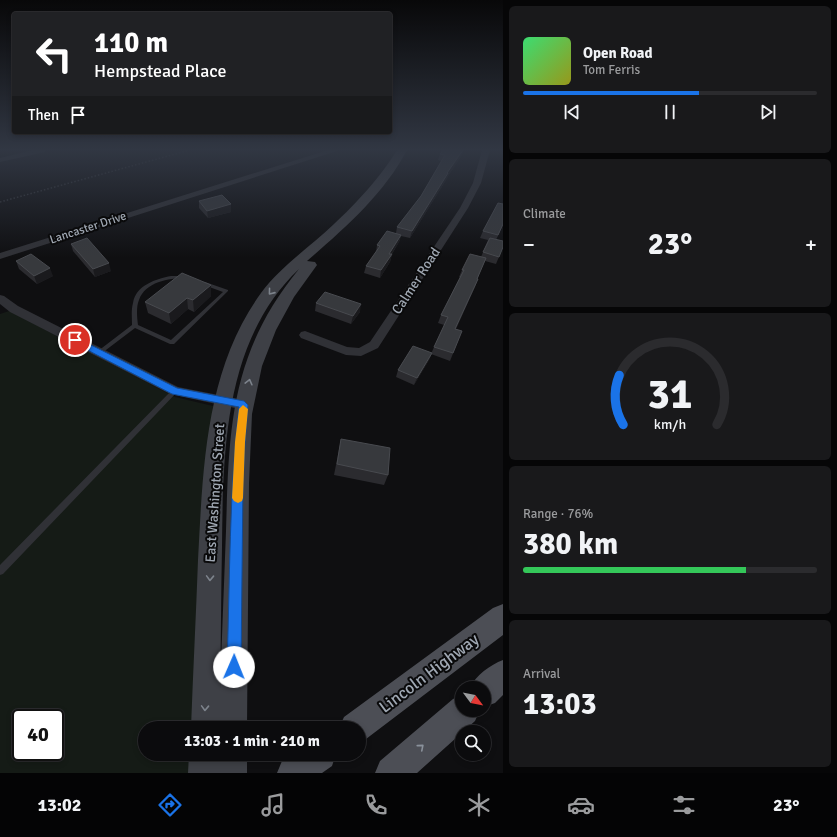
<!DOCTYPE html>
<html lang="en">
<head>
<meta charset="utf-8">
<style>
	:root { --surface:#0b0b0d; --page:#19191b; --text:#f1f3f6; --muted:#9a9b9d; --line:#2b2b2e; --accent:#1a73e8 }
	body { margin:0; font-family:Signika,sans-serif; background:var(--page); color:var(--text); height:100vh; display:flex; flex-direction:column; font-size:15px; white-space:nowrap }
	* { box-sizing:border-box; margin:0 }
	p { font-size:13px; color:var(--muted) }
	.icon { flex:none; width:22px; height:22px; fill:none; stroke:currentColor; stroke-width:2; stroke-linecap:round; stroke-linejoin:round }
	.map { position:relative; flex:1; overflow:hidden }
	.side { display:flex; flex-direction:column; gap:6px; padding:6px; background:#060607; width:334px }
	.side>* { flex:none }
	.guide { position:absolute; left:12px; top:12px; width:380px; height:122px; border-radius:4px; box-shadow:0 2px 6px #0003,0 0 0 1px var(--line); background:#202124; color:#fff; overflow:hidden }
	.needle { width:26px; rotate:122deg }
	.fabs { position:absolute; left:455px; top:681px; display:grid; gap:8px }
	.fabs a { display:grid; place-items:center; width:36px; height:36px; border-radius:50%; background:var(--surface); box-shadow:0 2px 6px #0003,0 0 0 1px var(--line); font-size:20px }
	.speed { position:absolute; left:12px; top:709px; display:flex; gap:8px; font-size:20px; font-weight:700; text-align:center }
	.speed>* { display:grid; place-content:center; width:52px; height:52px; border-radius:50%; background:var(--surface); box-shadow:0 2px 6px #0003,0 0 0 1px var(--line); line-height:1 }
	.speed .limit { border:2px solid #111; border-radius:6px; background:#fff; color:#111 }
	.pin { position:absolute; display:grid; place-items:center; width:34px; height:34px; color:#fff; margin:-17px; border:2px solid #fff; border-radius:50%; box-shadow:0 1px 4px #0007 }
	.me { position:absolute; width:44px; margin:-22px; rotate:1deg; stroke-linejoin:round; filter:drop-shadow(0 0 3px #0008) }
	.turn { display:flex; align-items:center; gap:14px; height:84px; padding:0 16px; font-size:18px }
	.turn .icon { width:52px; height:52px; stroke-width:2.5 }
	.turn b { display:block; font-size:28px; line-height:34px }
	.then { display:flex; align-items:center; height:38px; padding:0 16px; background:#0003; gap:8px; font-size:15px }
	.big { font-size:30px; font-weight:700; line-height:1.1 }
	.side .card { flex:1; display:flex; flex-direction:column; justify-content:center; gap:6px; min-width:0; padding:0 14px; border-radius:6px; background:var(--page) }
	.side .dial { align-items:center; gap:0 }
	.dial svg { height:104px; overflow:visible; fill:none; stroke:var(--line); stroke-width:7; stroke-linecap:round; text-anchor:middle }
	.dial text { fill:var(--text); stroke:none }
	.song { display:flex; align-items:center; gap:12px }
	.cover { width:48px; height:48px; border-radius:6px; background:linear-gradient(135deg,hsl(140 70% 55%),hsl(60 70% 35%)) }
	.played { height:4px; border-radius:2px; background:linear-gradient(90deg,var(--accent) 60%,var(--line) 60%) }
	.keys { display:flex; justify-content:space-around; direction:ltr }
	.heat { display:flex; justify-content:space-between; align-items:center; font-size:22px; direction:ltr }
	.charge { height:6px; border-radius:3px; background:linear-gradient(90deg,#34c759 76%,var(--line) 0) }
	.trip { position:absolute; left:138px; top:721px; width:228px; height:40px; border-radius:20px; background:var(--surface); box-shadow:0 2px 6px #0003,0 0 0 1px var(--line); font-weight:700; line-height:40px; text-align:center }
	.dock { display:flex; height:64px; justify-content:space-around; align-items:center; background:#040405; color:var(--muted) }
	.dock .icon { width:28px; height:28px }
	.dock .selected { color:var(--accent) }
	.dock b { font-size:18px; color:var(--text) }
	main { display:flex; flex:1; min-height:0 }
	.map>svg:first-child { display:block }
	.green { fill:#151b16; fill-rule:evenodd }
	.lines { fill:none; stroke-linecap:round; stroke-linejoin:round }
	.path { stroke:#36383d; stroke-width:1.5; stroke-dasharray:1.5 2; stroke-linecap:butt }
	.lane { fill:#303136; fill-rule:evenodd }
	.street { fill:#303136; fill-rule:evenodd }
	.secondary { fill:#3e4046; fill-rule:evenodd }
	.primary { fill:#4c4e55; fill-rule:evenodd }
	.wall { fill:#2b2b2f }
	.shaded-wall { fill:#1a1a1d }
	.building { fill:#37393d; stroke:#484a4f }
	.oneway { stroke:#7d838c }
	.oneway2 { stroke:#8a919b }
	.route { fill:#1a73e8; stroke:#114b97 }
	.slow { fill:#f59e0b }
	.labels { text-anchor:middle; dominant-baseline:central; stroke-width:4; stroke-linejoin:round; paint-order:stroke }
	.far-street-label { font-size:12px; fill:#9fa7b2; stroke:#0a0a0b }
	.street-label { font-size:14px; fill:#9fa7b2; stroke:#0a0a0b }
	.near-street-label { font-size:17px; fill:#9fa7b2; stroke:#0a0a0b }
</style>
</head>
<body>
<main>
<div class="map">
<svg width="503" height="773" viewBox="0 0 503 773">
	<rect width="100%" height="100%" fill="#0f0f11"/>
	<!-- green -->
	<path class="green" d="M9,311L175,397L213,406L205,728H145V754H204V773H0V314ZM21,718H55V752H21Z"/>
	<g class="lines">
		<!-- path -->
		<path class="path" d="M0,202L190,150"/>
		<!-- lane -->
		<path class="lane" d="M171,276H185L187,277L185,278C169,278 145,282 139,300C136,307 137,317 138,325L171,340L223,292L201,284V282H205L228,290V291L174,344H170L135,328L102,353H98L97,352L98,351L132,325C132,318 131,310 133,303C136,285 156,279 171,276Z
			M173,389H177L178,391L3,574L0,575V565Z"/>
		<!-- street -->
		<path class="street" d="M33,150H46L45,152L0,162V158Z
			M328,150H340L0,259V253Z
			M482,150H490L481,183L468,208L378,348L361,356L346,355L301,338L299,335L301,332L305,331L347,347L359,348L370,342L460,208L473,183Z
			M0,295L4,296L18,306L178,387L244,400L249,401L251,405L249,409L244,410L170,394L10,312L0,304Z"/>
		<!-- secondary -->
		<path class="secondary" d="M397,150H407C384,194 344,229 307,261L315,262L317,265L294,297L276,330L262,366L252,414L249,483L247,728H191C193,672 196,616 198,560C203,468 205,370 261,293C281,266 310,247 334,224C355,205 383,174 397,150ZM299,269C230,353 229,428 226,531C224,584 222,636 220,689C221,641 221,594 222,547C223,451 224,340 299,269Z
			M189,754H247V773H188Z"/>
		<!-- primary -->
		<path class="primary" d="M503,604V635L366,739L359,742V728H339L344,717L493,608Z
			M503,660V695L495,703L484,707V688H470C476,675 490,665 503,660Z
			M462,695V710H480L475,721L417,773H375L380,761L453,699Z
			M292,754H336L332,766L322,773H277L282,761Z"/>
	</g>
	<!-- wall -->
	<path class="wall" d="M443,150H463L462,155L448,176L446,180L410,238L401,236L399,242L392,254L390,262L380,278L364,273L366,266L376,252L377,245L396,233L397,227L421,196L441,161L438,160L440,154Z
		M199,201L231,212L208,218L199,208Z
		M503,203V225L496,240L503,247L496,264L485,261L477,279H478L475,287L456,329L462,331L450,361L431,354L434,347L444,325L438,323L441,315L460,277H459L462,270L481,257L488,240L480,238L483,231Z
		M71,244L111,271L95,277L73,251Z
		M16,261L53,276L37,284L19,269Z
		M211,285V296L194,312L188,309L171,324L148,313L145,302Z
		M316,303L360,312L351,324L315,311Z
		M432,353L429,360L414,385L396,377L398,370Z
		M341,439L388,475L384,485L334,475Z"/>
	<!-- shaded-wall -->
	<path class="shaded-wall" d="M463,150L462,155L448,176L446,180L410,238L412,231L447,173Z
		M231,204V212L208,218L207,211Z
		M401,235L399,242L387,261L389,254Z
		M392,254L390,262L380,278L381,270Z
		M109,263L111,271L95,277L93,269Z
		M50,268L53,276L37,284L34,276Z
		M478,279L475,287L452,337L455,329Z
		M211,285V296L194,312L193,300Z
		M187,298L188,309L171,324L169,313Z
		M361,304L360,312L351,324L353,316Z
		M432,353L429,360L414,385L417,378Z"/>
	<!-- building -->
	<path class="building" d="M443,150H463L447,173H448L412,231L397,227L421,196L445,155L440,154Z
		M222,195L231,204L207,211L199,201Z
		M498,203L503,204V224L498,235L483,231Z
		M387,231L401,235L389,254H392L381,270L366,266L380,246L377,245Z
		M87,238L109,263L93,269L71,244Z
		M490,238L503,241V247L499,257L483,252Z
		M31,254L50,268L34,276L16,261Z
		M470,254L486,258L477,279H478L455,329L462,331L453,353L434,347L448,317L441,315L464,270H462Z
		M182,273L211,285L193,300L187,298L169,313L145,302Z
		M325,292L361,304L353,316L316,303Z
		M413,346L432,353L417,378L398,370Z
		M341,439L390,448L388,475L337,464Z"/>
	<!-- one-way arrows -->
	<defs><path id="oneway-chevron" d="M-2-3.5L2.5 0L-2 3.5" fill="none" stroke-width="1.6" stroke-linecap="round" stroke-linejoin="round"/></defs>
	<g class="oneway">
		<use href="#oneway-chevron" transform="translate(271 292) rotate(129)"/>
		<use href="#oneway-chevron" transform="translate(249 382) rotate(-76)"/>
		<use href="#oneway-chevron" transform="translate(210 578) rotate(92)"/>
		<use href="#oneway-chevron" transform="translate(205 708) rotate(92)"/>
	</g>
	<use class="oneway2" href="#oneway-chevron" transform="translate(421 747) rotate(-41)"/>
	<!-- sky -->
	<linearGradient id="sky" x2="0" y2="1"><stop stop-color="#080809"/><stop offset="0.58" stop-color="#313743"/><stop offset="1" stop-color="#313743" stop-opacity="0"/></linearGradient>
	<rect width="503" height="258" fill="url(#sky)"/>
	<!-- route -->
	<path class="route" d="M75,337L177,388L244,401L248,405L245,442L243,483L241,667L239,671L234,673L229,671L227,667C230,580 229,493 239,407L172,394L72,342L71,340Z"/>
	<!-- slow -->
	<path class="slow" d="M243,405L248,409L245,442L243,498L242,501L238,503L234,501L232,498L235,442L239,409Z"/>
	<g class="labels">
		<!-- far-street labels -->
		<g class="far-street-label">
			<text transform="translate(88 228) rotate(-18)">Lancaster Drive</text>
		</g>
		<!-- street labels -->
		<g class="street-label">
			<text transform="translate(416 281) rotate(-57)">Calmer Road</text>
			<text transform="translate(215 493) rotate(-86)">East Washington Street</text>
		</g>
		<!-- near-street labels -->
		<g class="near-street-label">
			<text transform="translate(429 673) rotate(-37)">Lincoln Highway</text>
		</g>
	</g>
</svg>
<div class="fabs">
<a><svg class="needle" viewBox="-14 -14 28 28"><path d="M0-13l5 13h-10z" fill="#e53935"/><path d="M0 13l5-13h-10z" fill="#9a9b9d"/></svg></a>
<a><svg class="icon" aria-label="search" viewBox="0 0 24 24"><circle cx="10" cy="10" r="6"/><path d="M15 15l6 6"/></svg></a>
</div>
<div class="speed"><div class="limit">40</div></div>
<div class="pin" style="left:75px;top:340px;background:#d93025"><svg class="icon" aria-label="arrive" viewBox="0 0 24 24"><path d="M6 21V4h12l-3 4 3 4H6"/></svg></div>
<svg class="me" style="left:234px;top:667px" viewBox="-20 -20 40 40"><circle r="19" fill="#fff"/><path d="M0-13L10 11 0 6-10 11z" fill="#1a73e8"/></svg>
<div class="trip">13:03 · 1 min · 210 m</div>
<div class="guide">
<div class="turn"><svg class="icon" aria-label="left" viewBox="0 0 24 24"><path d="M17 20v-9H6M10 6l-5 5 5 5"/></svg><div><b>110 m</b>Hempstead Place</div></div>
<div class="then">Then<svg class="icon" aria-label="arrive" viewBox="0 0 24 24"><path d="M6 21V4h12l-3 4 3 4H6"/></svg></div>
</div>
</div>
<section class="side">
<div class="card">
<div class="song"><i class="cover"></i><div><b>Open Road</b><p>Tom Ferris</p></div></div>
<div class="played"></div>
<div class="keys"><svg class="icon" aria-label="previous" viewBox="0 0 24 24"><path d="M18 5L8 12l10 7zM5 5v14"/></svg><svg class="icon" aria-label="pause" viewBox="0 0 24 24"><path d="M8 5v14M16 5v14"/></svg><svg class="icon" aria-label="next" viewBox="0 0 24 24"><path d="M6 5l10 7-10 7zM19 5v14"/></svg></div>
</div>
<div class="card"><p>Climate</p>
<div class="heat"><a>−</a><b class="big">23°</b><a>+</a></div>
</div>
<div class="card dial"><svg viewBox="0 0 100 80">
<path d="M14 69A42 42 0 1 1 86 69"/>
<path d="M14 69A42 42 0 0 1 11 31" stroke="#1a73e8"/>
<text x="50" y="56" font-size="32" font-weight="700">31</text>
<text x="50" y="72" font-size="11">km/h</text>
</svg></div>
<div class="card"><p>Range · 76%</p><b class="big">380 km</b><div class="charge"></div></div>
<div class="card"><p>Arrival</p><b class="big">13:03</b></div>
</section>
</main>
<nav class="dock">
<b>13:02</b>
<svg class="icon selected" aria-label="directions" viewBox="0 0 24 24"><path d="M12 3l9 9-9 9-9-9zM9 14v-3h6M13 9l2 2-2 2"/></svg>
<svg class="icon" aria-label="music" viewBox="0 0 24 24"><path d="M9 18V5l10-2v13"/><circle cx="6" cy="18" r="3"/><circle cx="16" cy="16" r="3"/></svg>
<svg class="icon" aria-label="phone" viewBox="0 0 24 24"><path d="M5 4h4l2 5-3 2q2 4 5 5l2-3 5 2v4C11 20 4 13 5 4z"/></svg>
<svg class="icon" aria-label="climate" viewBox="0 0 24 24"><path d="M12 3v18M4 7l16 10M4 17L20 7"/></svg>
<svg class="icon" aria-label="car" viewBox="0 0 24 24"><path d="M5 17H2v-5l4-1 3-4h7l3 4 3 1v5h-3M9 17h6M6 11h13"/><circle cx="7" cy="17" r="2"/><circle cx="17" cy="17" r="2"/></svg>
<svg class="icon" aria-label="filters" viewBox="0 0 24 24"><path d="M4 7h16M4 17h16"/><circle cx="9" cy="7" r="2"/><circle cx="15" cy="17" r="2"/></svg>
<b>23°</b>
</nav>
</body>
</html>
